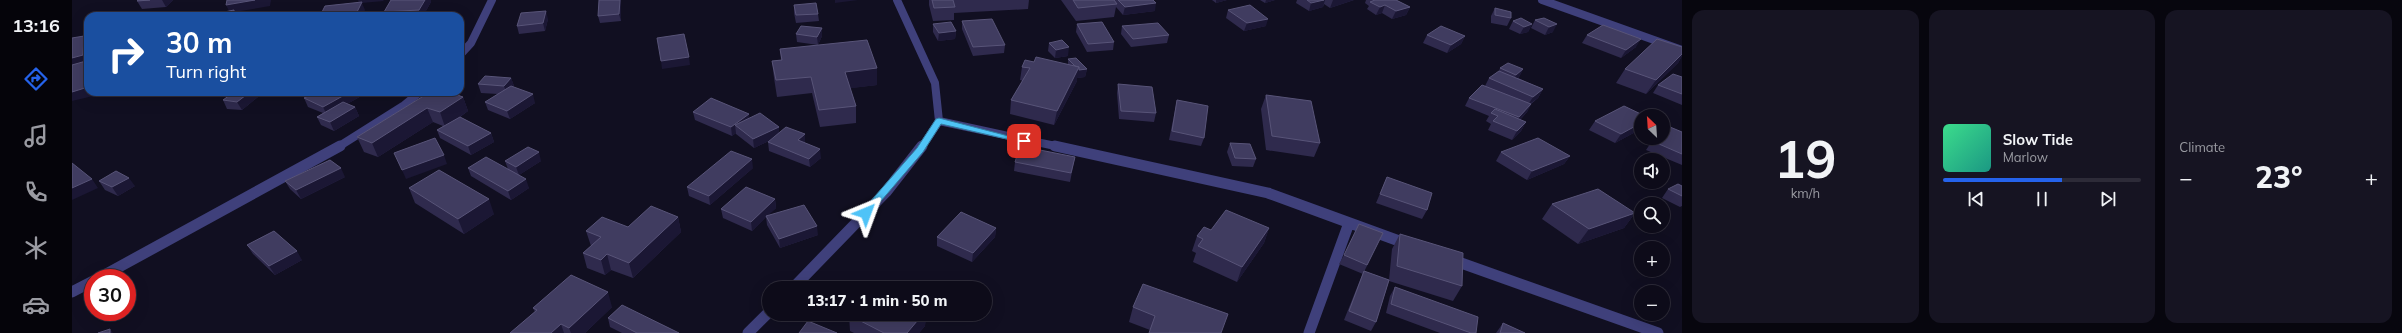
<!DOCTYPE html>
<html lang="en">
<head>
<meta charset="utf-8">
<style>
	:root { --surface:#0d0b19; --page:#161422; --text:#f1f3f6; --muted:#9a9ba2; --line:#2d2b38; --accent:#2563eb }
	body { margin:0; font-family:Mulish,sans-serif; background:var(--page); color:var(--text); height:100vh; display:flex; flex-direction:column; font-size:15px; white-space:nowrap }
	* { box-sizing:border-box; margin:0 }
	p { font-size:13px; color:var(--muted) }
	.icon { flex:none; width:22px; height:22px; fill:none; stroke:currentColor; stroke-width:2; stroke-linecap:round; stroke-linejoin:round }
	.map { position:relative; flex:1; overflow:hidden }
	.sheet { display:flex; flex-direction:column; gap:10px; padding:10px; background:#07060e; width:720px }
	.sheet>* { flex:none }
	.banner { position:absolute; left:12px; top:12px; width:380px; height:84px; border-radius:12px; box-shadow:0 4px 16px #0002,0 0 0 1px var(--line); background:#1a4fa0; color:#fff; overflow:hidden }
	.needle { width:26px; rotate:335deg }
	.fabs { position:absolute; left:1562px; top:109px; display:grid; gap:8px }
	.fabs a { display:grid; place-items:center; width:36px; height:36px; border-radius:50%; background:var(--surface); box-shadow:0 4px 16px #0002,0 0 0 1px var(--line); font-size:20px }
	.speed { position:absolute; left:12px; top:269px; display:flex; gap:8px; font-size:20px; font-weight:700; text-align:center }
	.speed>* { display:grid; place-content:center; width:52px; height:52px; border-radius:50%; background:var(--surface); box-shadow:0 4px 16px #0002,0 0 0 1px var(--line); line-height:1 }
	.speed .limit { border:6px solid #d22; background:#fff; color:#111 }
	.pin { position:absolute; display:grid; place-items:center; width:34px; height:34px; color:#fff; margin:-17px; border-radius:8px; box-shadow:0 2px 6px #0006 }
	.me { position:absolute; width:44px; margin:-22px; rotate:44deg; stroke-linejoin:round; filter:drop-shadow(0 0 3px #0008) }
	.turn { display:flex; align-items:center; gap:14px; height:84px; padding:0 16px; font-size:18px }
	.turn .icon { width:52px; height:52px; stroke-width:2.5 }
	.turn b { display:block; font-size:28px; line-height:34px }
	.big { font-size:30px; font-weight:800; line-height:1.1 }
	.sheet .tile { flex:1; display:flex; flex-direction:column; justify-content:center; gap:6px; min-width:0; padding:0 14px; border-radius:12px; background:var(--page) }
	.sheet .dial { align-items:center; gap:0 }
	.dial b { font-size:52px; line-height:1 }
	.song { display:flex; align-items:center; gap:12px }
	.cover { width:48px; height:48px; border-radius:6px; background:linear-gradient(135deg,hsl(150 70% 55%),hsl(170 70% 35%)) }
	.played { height:4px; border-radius:2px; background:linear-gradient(90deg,var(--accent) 60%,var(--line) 60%) }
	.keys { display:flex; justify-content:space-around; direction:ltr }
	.heat { display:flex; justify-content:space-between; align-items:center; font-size:22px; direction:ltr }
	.sheet .tiles { flex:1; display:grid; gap:10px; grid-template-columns:repeat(3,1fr) }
	.trip { position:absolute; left:690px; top:281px; width:230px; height:40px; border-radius:20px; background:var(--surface); box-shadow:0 4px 16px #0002,0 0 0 1px var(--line); font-weight:800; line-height:40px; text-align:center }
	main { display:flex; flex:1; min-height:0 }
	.tab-bar { display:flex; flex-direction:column; width:72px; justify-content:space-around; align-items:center; background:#05040a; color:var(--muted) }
	.tab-bar .icon { width:28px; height:28px }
	.tab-bar .current { color:var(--accent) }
	.tab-bar b { font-size:18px; color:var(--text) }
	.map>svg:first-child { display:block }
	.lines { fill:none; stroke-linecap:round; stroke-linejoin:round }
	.minor-far1 { stroke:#3f407b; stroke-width:8 }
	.minor { stroke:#3f407b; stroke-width:11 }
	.wall { fill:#2f2a4d }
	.shaded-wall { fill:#1b1734 }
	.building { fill:#403c60; stroke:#585478 }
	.route { fill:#4fc3f7; stroke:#337fa1 }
</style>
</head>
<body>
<main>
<nav class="tab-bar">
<b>13:16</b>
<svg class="icon current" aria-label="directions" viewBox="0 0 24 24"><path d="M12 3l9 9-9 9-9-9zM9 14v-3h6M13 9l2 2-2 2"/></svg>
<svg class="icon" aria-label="music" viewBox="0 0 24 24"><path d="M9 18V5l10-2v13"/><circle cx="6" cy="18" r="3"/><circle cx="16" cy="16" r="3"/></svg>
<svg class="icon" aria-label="phone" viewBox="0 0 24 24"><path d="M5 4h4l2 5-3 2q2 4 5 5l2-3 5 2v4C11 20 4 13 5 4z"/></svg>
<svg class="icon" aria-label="climate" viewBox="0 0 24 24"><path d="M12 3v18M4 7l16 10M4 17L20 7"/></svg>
<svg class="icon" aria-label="car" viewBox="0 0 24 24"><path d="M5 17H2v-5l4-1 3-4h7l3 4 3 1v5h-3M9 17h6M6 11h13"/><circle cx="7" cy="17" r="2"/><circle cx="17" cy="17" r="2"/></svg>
</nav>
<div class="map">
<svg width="1610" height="333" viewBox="0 0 1610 333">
	<rect width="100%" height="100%" fill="#110f21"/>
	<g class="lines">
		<!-- minor-far1 -->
		<path class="minor-far1" d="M825,0L863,83L867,121L850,147
			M1470,0L1610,50
			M388,55L399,43L420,0
			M867,121L988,147
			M266,147L331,106L348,92"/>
		<!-- minor -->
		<path class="minor" d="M983,146L1196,193L1338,245
			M1378,259L1586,333
			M27,278L268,146
			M721,288L814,192L850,146
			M0,292L21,281
			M676,333L697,312
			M1237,333L1277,223"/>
	</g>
	<!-- wall -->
	<path class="wall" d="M66,0H101L94,7L70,9L65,1Z
		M857,0H957L956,9L882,13V20L861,21L857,5Z
		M989,0H1081L1083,11L1051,15L1044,7L1042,17L1004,21Z
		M1140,0H1155L1144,3Z
		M1188,0H1203L1193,3Z
		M1225,0H1282L1258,8L1252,4L1251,7L1237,11L1224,3Z
		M1294,0H1324L1338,7L1334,15L1320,19L1310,13L1304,15L1295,9L1297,6L1293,3Z
		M359,2L351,16H313L312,12Z
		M549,4V21L528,23L526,16Z
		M722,5L746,14L747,21L724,23L722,13Z
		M1423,8L1439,18L1435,26L1419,23V16Z
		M1156,10L1194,26L1172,31L1154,18Z
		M1472,18L1481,32L1473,35L1459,28L1463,20Z
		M476,19L473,31L447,34L445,26Z
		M890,21L933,45L932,53L901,56L890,29Z
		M1441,21L1460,24L1456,32L1448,34L1437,29Z
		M861,24L884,31L883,39L866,41L861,32Z
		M1005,24L1042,42L1041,50L1015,52L1004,32Z
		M1050,26L1097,35L1095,43L1059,47L1049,34Z
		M750,28V36L746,45L725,42L724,34Z
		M1355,35L1393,36L1389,44L1375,53L1351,43Z
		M1515,35L1564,47L1549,58L1510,43Z
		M977,43L996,56L983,58L976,51Z
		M1610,47V56L1606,63L1574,94L1544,83L1553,69Z
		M708,49L805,85L778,88L784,106V123L748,127L740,93L705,97L702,78L700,61L709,60Z
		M996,59L1015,69L1013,77L1005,78V81L982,125L938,114L939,100L951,81L948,80L950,67L962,62L996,64Z
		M1428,68L1451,69L1447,77L1446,78L1471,89L1466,98L1459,104L1455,112L1448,120L1454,122L1449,131L1440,140L1416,130L1419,124L1414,121L1417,116L1393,106L1397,98L1413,86L1417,78L1427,71Z
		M1610,77V105L1581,93L1586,85Z
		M439,78L442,86L441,87L463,103L438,119L416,110L413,102L426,94L409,93L406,84Z
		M1046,84L1084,113L1082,122L1047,119L1045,93Z
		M192,92L170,110L155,109L151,100Z
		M245,92H292L293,94L275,104L283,107L287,116L262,131L249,125L245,117L251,113L236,107L232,98Z
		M358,92L391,97L396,111L388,117L419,133L422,142L399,155L368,138L365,130L371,126L361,122L306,157L292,152L285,137Z
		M1194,95L1248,143L1242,157L1194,150L1189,109Z
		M1105,100L1132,138L1129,146L1097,140Z
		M621,112L678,118L707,127V133L733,134V143L749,158L738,167L697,151L696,142L699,140L682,148L664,134V133L660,136L623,120Z
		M1569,116V129L1543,143L1517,130L1523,121Z
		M1610,132V165L1574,150L1580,141Z
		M1158,143L1184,159L1181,167L1160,166L1155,152Z
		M1429,152L1498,156L1492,164L1455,180L1424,161Z
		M1003,157L998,182L942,171L943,162Z
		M433,161H469L447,175L457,188L439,200L399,176L396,168L436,169Z
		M681,168L638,205L617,196L615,187Z
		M273,177L229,199L218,189L213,181Z
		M1315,177L1355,210L1350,219L1304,203Z
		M27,181L63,186L46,196L33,190Z
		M1610,186V206L1608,207L1590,198L1596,189Z
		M337,188L422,214L392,234L343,203Z
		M703,199L704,208L696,215L746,235L708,248L695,225L694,217L680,231L651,218L649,209Z
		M1480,204L1563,213L1552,228L1506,244L1470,219Z
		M606,217L609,232L561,278L539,270L533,275L515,268L511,253L519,246L514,231L556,227Z
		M924,228L923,237L900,262L865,246V237Z
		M1197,228L1192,243L1165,282L1121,262L1124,253L1120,251L1125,236L1139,230Z
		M1311,233L1291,274L1267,264L1272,255Z
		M1328,234L1390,286L1381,301L1317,281L1304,322L1299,331L1272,320L1288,280L1292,271L1317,280L1320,249Z
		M175,245L230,260L203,275L181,254Z
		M1323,287L1404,333H1368L1314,313L1318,296Z
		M540,307L513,333H438L463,312L461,308Z
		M1061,307L1156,314L1078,330L1057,322Z
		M778,314H854L853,326L847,333H782L778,331L777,315Z
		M536,318L607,333H550L538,327Z
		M1431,323L1453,333H1424Z"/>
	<!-- shaded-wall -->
	<path class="shaded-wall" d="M90,0H101L94,7Z
		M183,0H199L198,6L163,12L165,16H162L158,13L154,5Z
		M286,0H312L311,1L290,3L293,10L290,16H283L287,3Z
		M353,0H359V2L351,16H349L347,10Z
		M548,0H549V21L547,14Z
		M763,0H786L763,3Z
		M1144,0H1155L1144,3Z
		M1194,0H1203L1193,3Z
		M1253,0L1251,7L1237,11L1239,3Z
		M1261,0H1282L1258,8Z
		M1084,3L1083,11L1051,15L1053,7Z
		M1313,5L1310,13L1304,15L1308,7Z
		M1338,7L1334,15L1320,19L1324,11Z
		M474,11L476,19L473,31L471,23Z
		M262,13L263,16H249V14Z
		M1196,19L1194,26L1172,31L1175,23Z
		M1460,24L1456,32L1448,34L1452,27Z
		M1485,24L1481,32L1473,35L1477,27Z
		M750,28V36L746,45L745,37Z
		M884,31L883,39L866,41L867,33Z
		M12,36L16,42V63H15L16,64V92H21V96L0,101V58Z
		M1393,36L1389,44L1375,53L1379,45Z
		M1569,39L1564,47L1549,58L1554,50Z
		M997,47L996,56L983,58L984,50Z
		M1610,54V56L1606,63L1574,94L1584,80Z
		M617,57L618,65L590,69L589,61Z
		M1007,67L1015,69L1013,77L1005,78V81L982,125L985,111Z
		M805,68V85L773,89V72Z
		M1451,69L1447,77L1440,83L1444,75Z
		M439,78L442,86L435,95L432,86Z
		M1471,89L1466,98L1456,105L1461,97Z
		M178,92H192L170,110L165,102Z
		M278,92H292L293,94L255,115L251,107Z
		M461,94L463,103L438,119L435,111Z
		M391,97L396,111L373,127L368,112Z
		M1459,104L1455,112L1442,126L1447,117Z
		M283,107L287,116L262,131L258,122Z
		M355,108L361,122L306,157L300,143Z
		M677,114L678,122L663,125L664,133L660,136L659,127Z
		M1454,122L1449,131L1440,140L1445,131Z
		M1569,123V129L1543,143L1549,134Z
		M707,127V136L682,148L681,139Z
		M419,133L422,142L399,155L396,146Z
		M733,134V143L726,149V140Z
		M748,149L749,158L738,167L737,159Z
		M467,152L469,161L447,175L444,167Z
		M372,155L375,164L334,179L330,170Z
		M1498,156L1492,164L1455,180L1460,171Z
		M680,159L681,168L638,205L637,196Z
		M269,168L273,177L229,199L224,190Z
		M57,178L63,186L46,196L40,187Z
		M20,179L26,188L0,200V188Z
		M454,179L457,188L439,200L436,191Z
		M417,199L422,214L392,234L386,219Z
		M703,199L704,208L680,231L679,222Z
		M1563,213L1552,228L1506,244L1517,229Z
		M606,217L609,232L561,278L557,263Z
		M745,226L746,235L708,248L707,239Z
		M924,228L923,237L900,262L901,253Z
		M1197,228L1192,243L1165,282L1170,267Z
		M225,251L230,260L203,275L197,266Z
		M535,254L539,270L533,275L529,260Z
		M536,292L540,307L513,333H499L497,328Z
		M851,314H854L853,326L847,333H835Z
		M489,324L492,333H479Z
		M38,329L41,333H38Z"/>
	<!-- building -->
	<path class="building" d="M66,0H78L65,1Z
		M155,0H183L154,5Z
		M319,0H353L347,10L312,12Z
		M527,0H548L547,14L526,16Z
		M860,0H881L883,7L862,8Z
		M1001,0H1042L1045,4L1006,8Z
		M1046,0H1081L1084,3L1053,7Z
		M1235,0H1252L1239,3Z
		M1303,0H1324L1338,7L1324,11L1313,5L1308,7L1298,2Z
		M290,2L283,16H260L262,13L249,14L253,6Z
		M744,3L746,14L724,15L722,5Z
		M1178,5L1196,19L1175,23L1156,10Z
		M1423,8L1439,12V18L1423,15Z
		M162,10V16H133Z
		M474,11L471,23L445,26L449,13Z
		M1449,18L1460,24L1452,27L1441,21Z
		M1472,18L1485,24L1477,27L1463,20Z
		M920,19L933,45L901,47L890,21Z
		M879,22L884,31L867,33L861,24Z
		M1030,22L1042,42L1016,44L1005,24Z
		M1086,23L1097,35L1061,39L1050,26Z
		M1531,25L1569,39L1554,50L1515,35Z
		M729,26L750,28L745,37L724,34Z
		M1369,26L1393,36L1379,45L1355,35Z
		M612,34L617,57L589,61L585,38Z
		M12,36L11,55L0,58V38Z
		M1585,39L1610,47V54L1584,80L1553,69Z
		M795,40L805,68L773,72L784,106L747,110L739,77L704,80L700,61L710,60L708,49Z
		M990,40L997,47L984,50L977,43Z
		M964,57L1007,67L985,111L939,100L958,68L950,67L953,60L962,62Z
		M1004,58L1015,69L1007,70V67L1003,66L996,59Z
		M14,61L16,87L0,92V65Z
		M1436,63L1451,69L1444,75L1428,68Z
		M1427,71L1471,89L1461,97L1417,78Z
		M1601,74L1610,77V94L1586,85Z
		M413,76L439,78L432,86L406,84Z
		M1046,84L1080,87L1084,113L1049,111Z
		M1410,85L1459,104L1447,117L1397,98Z
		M439,86L461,94L435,111L413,102Z
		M162,92H178L165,102L151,100Z
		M245,92H278L251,107L232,98Z
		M358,92H377L391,97L368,112L355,108L300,143L285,137Z
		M1194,95L1239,101L1248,143L1200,136Z
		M639,98L677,114L659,127L621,112Z
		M1105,100L1136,106L1132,138L1100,131Z
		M271,102L283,107L258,122L245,117Z
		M1552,106L1573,116H1569V123L1549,134L1523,121Z
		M1423,109L1454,122L1445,131L1421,121L1426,116L1419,113Z
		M688,113L707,127L681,139L663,125Z
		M388,117L419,133L396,146L365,130Z
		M714,127L733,134L726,140L748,149L737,159L696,142Z
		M1598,127L1610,132V154L1580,141L1584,138H1591V133Z
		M363,138L372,155L330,170L322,153Z
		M1466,138L1498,156L1460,171L1429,152Z
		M1158,143L1178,144L1184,159L1163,158Z
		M948,146L1003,157L999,173L943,162Z
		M456,147L467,152L444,167L433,161Z
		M659,151L680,159L637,196L615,187Z
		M414,157L454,179L436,191L396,168Z
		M258,160L269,168L224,190L213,181Z
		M0,163L20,179L0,188Z
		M367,170L417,199L386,219L337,188Z
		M44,171L57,178L40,187L27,181Z
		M1315,177L1360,193L1355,210L1308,194Z
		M1606,184L1610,186V196L1596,189Z
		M674,187L703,199L679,222L649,209Z
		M1526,189L1563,213L1517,229L1480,204Z
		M732,205L745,226L707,239L694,216Z
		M579,206L606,217L557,263L535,254L529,260L511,253L529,237L514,231L530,217L556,227Z
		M1154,210L1197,228L1170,267L1126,246L1131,239L1125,236L1132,227L1139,230Z
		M889,212L924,228L901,253L865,237Z
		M1287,224L1311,233L1295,265L1272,255Z
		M202,231L225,251L197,266L175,245Z
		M1328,234L1391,253L1390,286L1325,266Z
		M1292,271L1317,280L1304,322L1277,311Z
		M499,275L536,292L497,328L489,324L479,333H438L465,310L461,308Z
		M1071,284L1156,314L1149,333H1077L1083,316L1061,307Z
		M804,286L809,288H803Z
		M1323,287L1406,317L1404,333H1399L1319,304Z
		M550,305L607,333H565L536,318Z
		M778,314H851L835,333H812L777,315Z
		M736,321L765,333H727Z
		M1431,323L1453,333H1428Z
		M38,329V333H26Z"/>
	<!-- route -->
	<path class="route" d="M867,118L956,141L952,143L869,124L851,152L797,215H790V211L845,148L864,119Z"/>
</svg>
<div class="fabs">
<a><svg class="needle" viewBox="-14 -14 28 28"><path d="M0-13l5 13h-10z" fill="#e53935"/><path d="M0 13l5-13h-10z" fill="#9a9ba2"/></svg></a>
<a><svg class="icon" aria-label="sound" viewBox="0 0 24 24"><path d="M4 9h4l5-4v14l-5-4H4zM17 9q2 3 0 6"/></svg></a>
<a><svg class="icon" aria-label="search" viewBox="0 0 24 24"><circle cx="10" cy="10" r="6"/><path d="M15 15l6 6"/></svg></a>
<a>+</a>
<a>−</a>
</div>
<div class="speed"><div class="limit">30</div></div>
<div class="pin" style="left:952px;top:141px;background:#d93025"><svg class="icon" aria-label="arrive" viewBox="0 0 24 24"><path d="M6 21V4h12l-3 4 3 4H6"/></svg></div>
<svg class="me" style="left:794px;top:213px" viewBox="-20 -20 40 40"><path d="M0-17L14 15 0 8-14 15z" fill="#4fc3f7" stroke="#fff" stroke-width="4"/></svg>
<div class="trip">13:17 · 1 min · 50 m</div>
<div class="banner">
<div class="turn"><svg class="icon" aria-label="right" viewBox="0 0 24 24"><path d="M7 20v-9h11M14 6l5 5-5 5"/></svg><div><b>30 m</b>Turn right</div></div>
</div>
</div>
<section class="sheet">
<div class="tiles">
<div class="tile dial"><b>19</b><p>km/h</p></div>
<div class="tile">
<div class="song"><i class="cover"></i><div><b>Slow Tide</b><p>Marlow</p></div></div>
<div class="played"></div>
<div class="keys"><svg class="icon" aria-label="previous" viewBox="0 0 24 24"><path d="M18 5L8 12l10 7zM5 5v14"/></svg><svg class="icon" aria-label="pause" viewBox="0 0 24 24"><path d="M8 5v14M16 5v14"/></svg><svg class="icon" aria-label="next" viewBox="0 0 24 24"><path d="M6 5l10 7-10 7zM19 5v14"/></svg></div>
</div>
<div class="tile"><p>Climate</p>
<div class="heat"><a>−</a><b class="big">23°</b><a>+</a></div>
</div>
</div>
</section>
</main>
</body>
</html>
